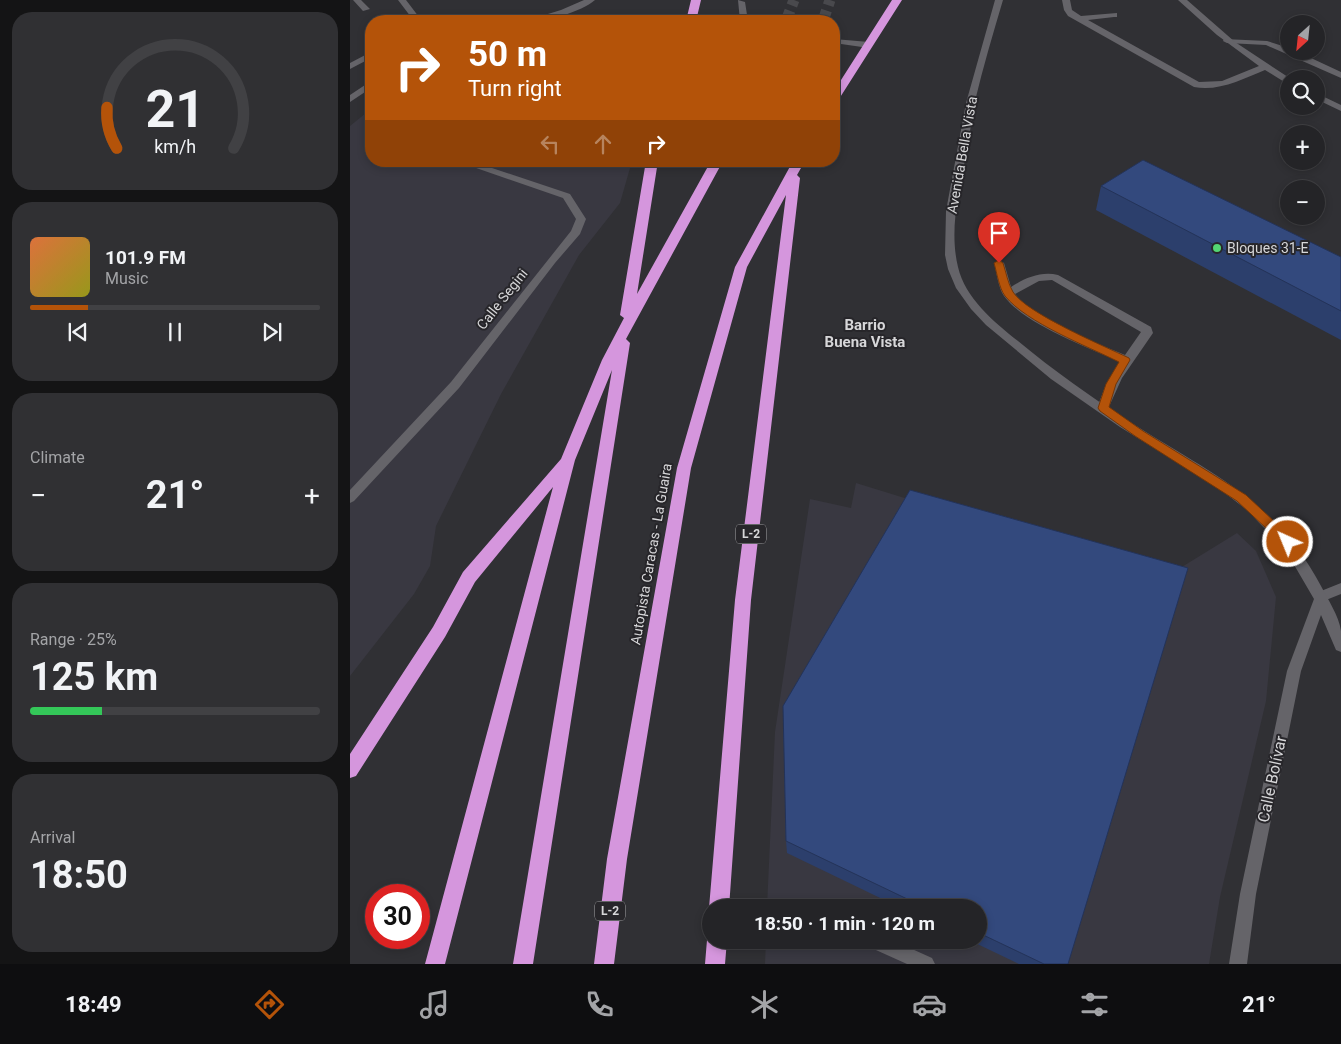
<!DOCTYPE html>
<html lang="en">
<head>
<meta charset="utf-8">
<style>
	:root { --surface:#242427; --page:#303033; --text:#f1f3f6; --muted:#a3a4a7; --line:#414144; --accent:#b45309 }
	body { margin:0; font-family:Roboto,sans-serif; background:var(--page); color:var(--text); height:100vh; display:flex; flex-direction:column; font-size:19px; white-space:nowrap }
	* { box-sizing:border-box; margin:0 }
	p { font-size:16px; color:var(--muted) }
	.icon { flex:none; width:28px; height:28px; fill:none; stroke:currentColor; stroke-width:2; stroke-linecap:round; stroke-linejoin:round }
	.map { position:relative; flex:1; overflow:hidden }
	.sheet { display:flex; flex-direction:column; gap:12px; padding:12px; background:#141415; width:350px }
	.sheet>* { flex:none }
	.guide { position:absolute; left:15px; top:15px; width:475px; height:152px; border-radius:20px; box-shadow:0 2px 8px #0003,0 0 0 1px var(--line); background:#b45309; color:#fff; overflow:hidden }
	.needle { width:32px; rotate:207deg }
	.buttons { position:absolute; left:930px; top:15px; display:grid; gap:10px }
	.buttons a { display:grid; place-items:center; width:45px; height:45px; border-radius:50%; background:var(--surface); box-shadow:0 2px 8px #0003,0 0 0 1px var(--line); font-size:25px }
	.speed { position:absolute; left:15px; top:884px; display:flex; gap:10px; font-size:25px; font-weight:700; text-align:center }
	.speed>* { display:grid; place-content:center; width:65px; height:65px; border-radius:50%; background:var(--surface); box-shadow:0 2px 8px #0003,0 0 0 1px var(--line); line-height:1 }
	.speed .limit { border:8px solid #d22; background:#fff; color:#111 }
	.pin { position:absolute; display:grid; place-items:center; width:42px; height:42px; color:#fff; margin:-51px -21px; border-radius:50% 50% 50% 0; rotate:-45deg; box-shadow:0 0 5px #0007 }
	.pin .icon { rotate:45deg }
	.me { position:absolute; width:55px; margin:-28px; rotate:316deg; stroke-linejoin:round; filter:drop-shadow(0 0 4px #0008) }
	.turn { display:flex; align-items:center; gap:18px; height:105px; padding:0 20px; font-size:22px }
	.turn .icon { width:65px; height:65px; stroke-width:2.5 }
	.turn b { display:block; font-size:35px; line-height:42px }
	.lanes { display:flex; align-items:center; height:48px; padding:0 20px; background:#0003; justify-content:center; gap:25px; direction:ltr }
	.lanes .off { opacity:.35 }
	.big { font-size:38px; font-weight:700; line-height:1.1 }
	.sheet .widget { flex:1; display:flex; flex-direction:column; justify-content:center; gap:8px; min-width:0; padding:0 18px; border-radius:20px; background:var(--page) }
	.sheet .dial { align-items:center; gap:0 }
	.dial svg { height:130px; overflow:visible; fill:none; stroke:var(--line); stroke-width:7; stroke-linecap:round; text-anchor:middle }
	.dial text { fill:var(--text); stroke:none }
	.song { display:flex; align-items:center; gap:15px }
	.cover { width:60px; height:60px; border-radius:8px; background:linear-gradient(135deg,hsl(20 70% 55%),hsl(60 70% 35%)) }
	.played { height:5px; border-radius:2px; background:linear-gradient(90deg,var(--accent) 20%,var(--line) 20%) }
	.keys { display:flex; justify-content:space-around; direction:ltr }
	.heat { display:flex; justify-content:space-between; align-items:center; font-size:28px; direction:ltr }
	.charge { height:8px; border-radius:4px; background:linear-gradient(90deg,#34c759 25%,var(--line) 0) }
	.trip { position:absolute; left:352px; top:899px; width:285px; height:50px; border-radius:25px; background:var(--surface); box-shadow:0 2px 8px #0003,0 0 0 1px var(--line); font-weight:700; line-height:50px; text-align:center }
	.dock { display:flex; height:80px; justify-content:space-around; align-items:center; background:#0e0e10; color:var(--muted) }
	.dock .icon { width:35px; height:35px }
	.dock .selected { color:var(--accent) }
	.dock b { font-size:22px; color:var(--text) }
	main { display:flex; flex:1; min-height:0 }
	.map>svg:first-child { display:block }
	.built { fill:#393841 }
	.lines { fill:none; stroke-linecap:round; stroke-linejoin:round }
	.motorway-tunnel { stroke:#49494d; stroke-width:11; stroke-dasharray:11 5.5; stroke-linecap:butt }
	.service { fill:#656469; fill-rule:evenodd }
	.minor { fill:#656469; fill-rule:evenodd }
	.motorway { fill:#d596dd; fill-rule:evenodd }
	.wall { fill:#2c3f6c }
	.building { fill:#33497d; stroke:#243358 }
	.route { fill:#b45309; stroke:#753606 }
	.poi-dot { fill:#53d673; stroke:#27262a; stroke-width:2 }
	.labels { text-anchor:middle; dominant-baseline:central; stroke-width:4; stroke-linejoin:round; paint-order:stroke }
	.shield { fill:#27262a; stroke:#a2a2a4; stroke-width:1 }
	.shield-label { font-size:12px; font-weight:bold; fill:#d7d7d9 }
	.street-label { font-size:14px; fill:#d7d7d9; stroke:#27262a }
	.poi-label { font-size:14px; fill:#d7d7d9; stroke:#27262a; text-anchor:start }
	.neighbourhood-label { font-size:15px; font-weight:bold; fill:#d7d7d9; stroke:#27262a }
	.near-street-label { font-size:16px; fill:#d7d7d9; stroke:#27262a }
</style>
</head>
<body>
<main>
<section class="sheet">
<div class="widget dial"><svg viewBox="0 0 100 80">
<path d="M14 69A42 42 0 1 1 86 69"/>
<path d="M14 69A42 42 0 0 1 8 44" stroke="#b45309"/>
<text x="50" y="56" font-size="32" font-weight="700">21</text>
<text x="50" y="72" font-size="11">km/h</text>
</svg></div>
<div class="widget">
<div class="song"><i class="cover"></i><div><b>101.9 FM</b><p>Music</p></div></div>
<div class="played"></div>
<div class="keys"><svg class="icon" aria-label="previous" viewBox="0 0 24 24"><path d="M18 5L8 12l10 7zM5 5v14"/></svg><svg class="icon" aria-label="pause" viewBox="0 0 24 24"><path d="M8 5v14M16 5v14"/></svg><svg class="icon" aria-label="next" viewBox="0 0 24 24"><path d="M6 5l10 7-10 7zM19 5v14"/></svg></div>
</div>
<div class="widget"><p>Climate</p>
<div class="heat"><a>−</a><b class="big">21°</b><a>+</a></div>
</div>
<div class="widget"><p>Range · 25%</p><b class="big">125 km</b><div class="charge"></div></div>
<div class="widget"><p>Arrival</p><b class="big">18:50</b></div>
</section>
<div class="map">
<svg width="991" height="964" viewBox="0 0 991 964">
	<rect width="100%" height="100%" fill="#303034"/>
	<!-- built -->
	<path class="built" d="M21,109V161H282L270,203L229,255L151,394L86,526L80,566L64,594L0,676V126Z
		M506,483L814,578L887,533L906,551L926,597L916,701L870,897L859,964H415L416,940H629V908L417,907L425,732L460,499L501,508Z"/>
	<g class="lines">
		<!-- motorway-tunnel -->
		<path class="motorway-tunnel" d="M436,21L444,0
			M473,21L480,0"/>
		<!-- service -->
		<path class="service" d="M3,0H11L20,9L13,11Z
			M388,0L395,2L398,21H390Z
			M484,39L519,42L523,45L519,48L484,43Z
			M874,39L917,41L939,48V51H946L991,72V78L916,45L877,43L873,41Z
			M649,260L654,263L661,287C675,278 691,271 708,275L801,327L803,333L772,378L757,411H749L747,408L755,387L770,362C738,347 674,324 654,296C648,287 647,273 644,263ZM702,280L791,332L775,355C741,340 689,323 665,294L689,281Z
			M991,583V594L971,602L966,601L964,597L966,593Z
			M515,940H542L582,958L585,964H557L517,946Z"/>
		<!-- minor -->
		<path class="minor" d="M48,0H56L72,21H64Z
			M234,0H245C230,13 194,22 175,21L211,10Z
			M645,0H653C643,34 633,67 625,101C621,119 620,137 616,155C609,192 599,230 608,267C615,298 644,322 668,341C703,370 741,397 780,422C858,472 925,499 971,586C977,598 989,616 991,631C991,638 991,645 991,652L986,650L971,615L951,671L906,894L897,964H879L890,894L937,671L964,599L936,551L897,510L867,487L770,427L701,379L636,325L621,309L606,288L598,269L595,255L596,211L616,103Z
			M712,0H720L722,10L731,16L767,13V17H764L738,20L849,82L872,81L909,66L867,35L828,0H837L885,42L941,79H939V84L936,83L915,70C893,79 868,92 844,87L718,16L714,10Z
			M21,52V58L0,69V63Z
			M21,81V88L0,102V95Z
			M966,93L991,105V111L966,99Z
			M106,161H121L220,194L236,219L230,234L205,263L109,388L4,501L0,503V490L101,382L221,231L226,219L213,198Z"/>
		<!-- motorway -->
		<path class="motorway" d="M341,0H351L346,21H336Z
			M542,0H552L489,99L484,102V91Z
			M296,161H308L287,294L361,161H373L276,339L280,343L183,964H163L262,370L225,460L95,964H75L203,487L125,582L95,637L6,776L0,778V754L83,627L113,572L211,459L252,360L274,318L270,315Z
			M443,161H455L447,175L450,178L401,600L379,908H361V913L359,908L385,600L436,195L397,267L341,468L277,859L264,964H244L257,859L327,468L385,267Z
			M361,932V940H377L375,964H355L357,940Z"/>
	</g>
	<!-- wall -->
	<path class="wall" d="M751,186L991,257V340L746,210Z
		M560,490L838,568L718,964H669L619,940H629V908H551L437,853L436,841L433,706Z"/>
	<!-- building -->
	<path class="building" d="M793,160L991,257V311L751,186Z
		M560,490L838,568L718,964H694L629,933V908H576L436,841L433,706Z"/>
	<!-- route -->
	<path class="route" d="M649,260L653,263C656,272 658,284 663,292C676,313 754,346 779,358L780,360L766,384L759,407L793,431L896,495L942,538V545H934L887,501L785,436L750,411L748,408L756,384L769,362C737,346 677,323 655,296C649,288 647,273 644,263Z"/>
	<!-- markers -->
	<circle class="poi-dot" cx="867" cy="248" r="5"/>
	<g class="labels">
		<!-- shield labels -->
		<g class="shield">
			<rect x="386" y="524.5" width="30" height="19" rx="4"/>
			<rect x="245" y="901.5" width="30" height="19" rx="4"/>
		</g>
		<g class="shield-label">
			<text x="401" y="534">L-2</text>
			<text x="260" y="911">L-2</text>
		</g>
		<!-- street labels -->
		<g class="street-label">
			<text transform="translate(612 155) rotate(-80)">Avenida Bella Vista</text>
			<text transform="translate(152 299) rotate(-52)">Calle Segini</text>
			<text transform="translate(301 554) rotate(-80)">Autopista Caracas - La Guaira</text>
		</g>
		<!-- poi labels -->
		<g class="poi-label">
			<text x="877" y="248">Bloques 31-E</text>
		</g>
		<!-- neighbourhood labels -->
		<g class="neighbourhood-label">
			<text x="515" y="325">Barrio<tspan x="515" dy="17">Buena Vista</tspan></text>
		</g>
		<!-- near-street labels -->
		<g class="near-street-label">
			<text transform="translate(922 779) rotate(-78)">Calle Bolívar</text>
		</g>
	</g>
</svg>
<div class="buttons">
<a><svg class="needle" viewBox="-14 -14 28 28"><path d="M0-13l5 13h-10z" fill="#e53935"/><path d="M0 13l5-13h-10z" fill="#a3a4a7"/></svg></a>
<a><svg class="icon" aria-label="search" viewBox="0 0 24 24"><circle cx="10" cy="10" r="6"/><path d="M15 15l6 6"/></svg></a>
<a>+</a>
<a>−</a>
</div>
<div class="speed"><div class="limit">30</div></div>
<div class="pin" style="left:649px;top:263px;background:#d93025"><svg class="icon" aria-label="arrive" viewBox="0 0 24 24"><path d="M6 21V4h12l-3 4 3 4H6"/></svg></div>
<svg class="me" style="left:938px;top:542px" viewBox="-20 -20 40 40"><circle r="17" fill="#b45309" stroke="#fff" stroke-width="3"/><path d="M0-11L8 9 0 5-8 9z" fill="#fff"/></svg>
<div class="trip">18:50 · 1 min · 120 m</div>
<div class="guide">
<div class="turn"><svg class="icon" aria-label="right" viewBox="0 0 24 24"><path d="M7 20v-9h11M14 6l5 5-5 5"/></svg><div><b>50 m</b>Turn right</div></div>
<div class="lanes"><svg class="icon off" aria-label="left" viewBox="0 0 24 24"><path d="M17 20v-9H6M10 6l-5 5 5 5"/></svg><svg class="icon off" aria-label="ahead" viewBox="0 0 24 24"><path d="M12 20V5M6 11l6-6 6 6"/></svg><svg class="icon" aria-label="right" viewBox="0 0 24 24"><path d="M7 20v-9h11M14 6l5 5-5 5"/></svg></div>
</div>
</div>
</main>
<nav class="dock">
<b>18:49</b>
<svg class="icon selected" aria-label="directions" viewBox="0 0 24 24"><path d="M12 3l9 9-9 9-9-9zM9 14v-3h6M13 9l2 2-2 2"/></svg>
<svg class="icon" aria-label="music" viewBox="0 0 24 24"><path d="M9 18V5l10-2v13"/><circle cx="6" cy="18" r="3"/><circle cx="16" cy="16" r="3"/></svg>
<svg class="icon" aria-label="phone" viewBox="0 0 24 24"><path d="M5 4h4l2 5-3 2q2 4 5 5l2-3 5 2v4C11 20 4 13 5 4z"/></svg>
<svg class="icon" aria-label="climate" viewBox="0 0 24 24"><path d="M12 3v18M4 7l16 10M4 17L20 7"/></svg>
<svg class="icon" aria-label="car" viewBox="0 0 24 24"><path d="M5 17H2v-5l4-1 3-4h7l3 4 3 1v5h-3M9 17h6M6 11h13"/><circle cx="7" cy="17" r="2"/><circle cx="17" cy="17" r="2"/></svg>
<svg class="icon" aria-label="filters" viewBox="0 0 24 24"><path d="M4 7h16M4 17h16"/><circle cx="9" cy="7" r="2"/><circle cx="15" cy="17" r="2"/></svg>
<b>21°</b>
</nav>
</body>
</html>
